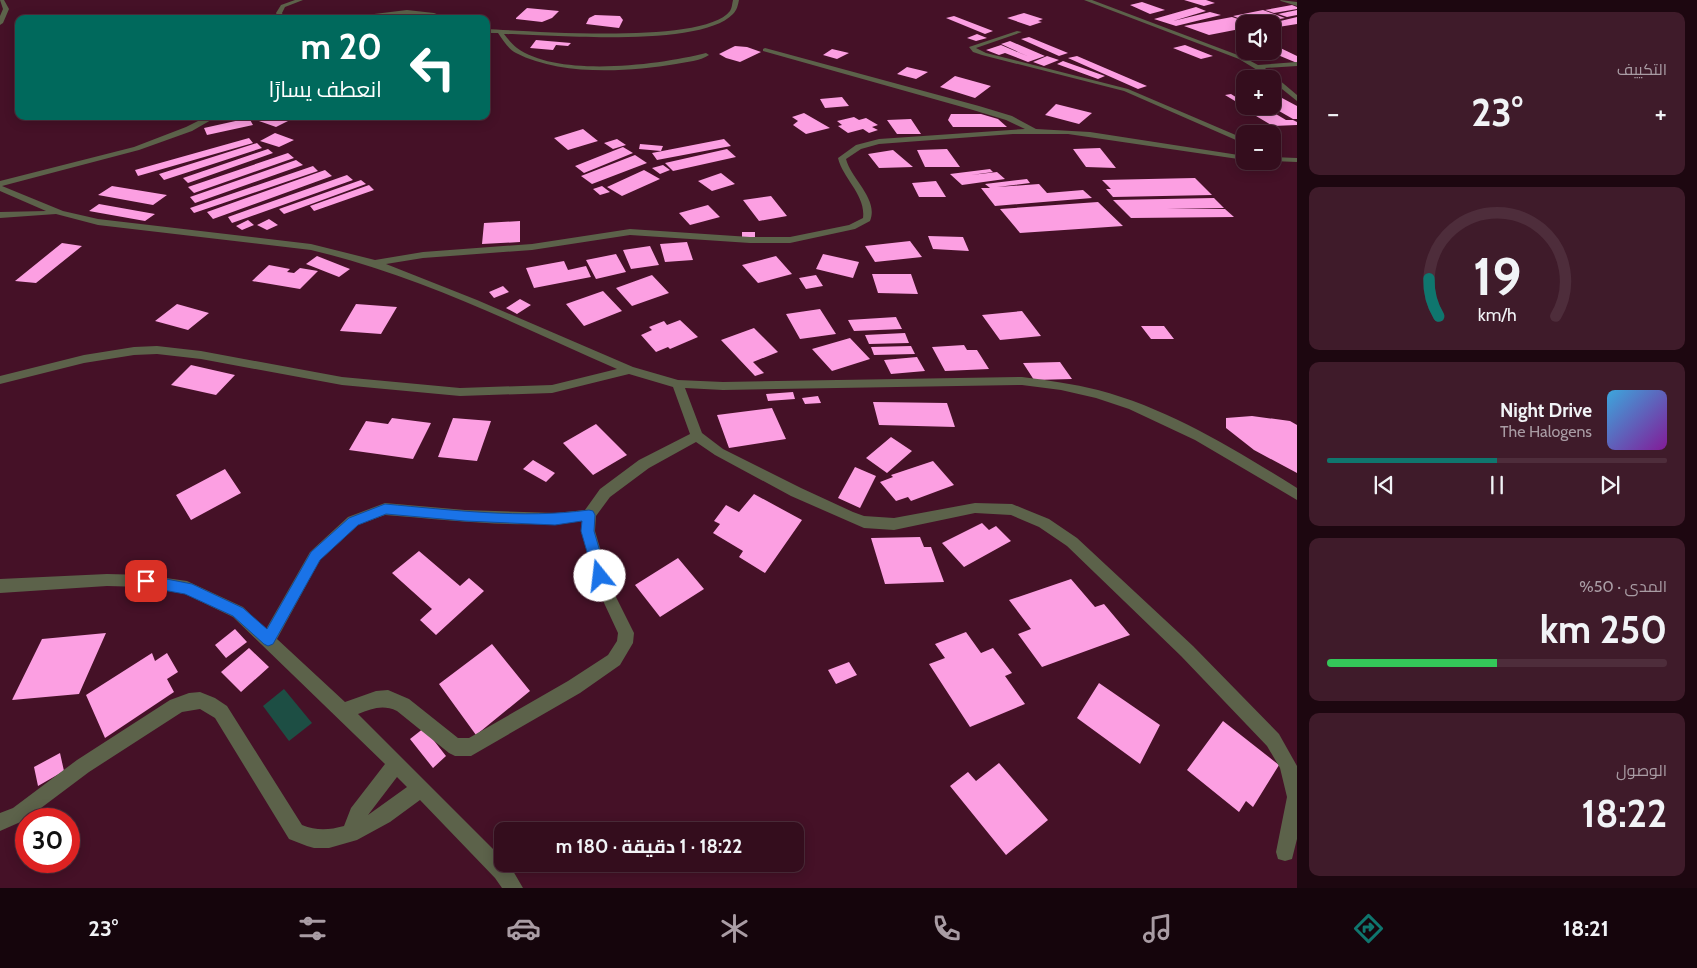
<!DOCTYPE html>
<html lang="ar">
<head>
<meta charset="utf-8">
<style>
	:root { --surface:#340d1d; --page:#3f1b2a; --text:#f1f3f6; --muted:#a99ca4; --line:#4e2d3b; --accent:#0f766e }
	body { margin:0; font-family:Cabin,Cairo,sans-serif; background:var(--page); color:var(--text); direction:rtl; height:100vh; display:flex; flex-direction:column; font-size:19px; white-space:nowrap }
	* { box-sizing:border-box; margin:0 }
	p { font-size:16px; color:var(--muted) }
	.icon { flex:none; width:28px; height:28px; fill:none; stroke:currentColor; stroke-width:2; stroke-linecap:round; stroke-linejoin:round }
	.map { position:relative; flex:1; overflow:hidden; direction:ltr }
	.sheet { display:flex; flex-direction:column; gap:12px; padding:12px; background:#1d0710; width:400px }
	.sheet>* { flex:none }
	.hud { position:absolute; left:15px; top:15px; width:475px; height:105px; border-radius:10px; box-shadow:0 2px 12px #0003,0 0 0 1px var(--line); direction:rtl; background:#00695c; color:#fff; overflow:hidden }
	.controls { position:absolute; left:1236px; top:15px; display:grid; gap:10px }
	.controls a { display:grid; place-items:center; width:45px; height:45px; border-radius:10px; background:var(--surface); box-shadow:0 2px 12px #0003,0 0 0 1px var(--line); font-size:25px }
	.speed { position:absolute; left:15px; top:808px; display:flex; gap:10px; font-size:25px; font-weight:700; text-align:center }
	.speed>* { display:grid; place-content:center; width:65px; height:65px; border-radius:50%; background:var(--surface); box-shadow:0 2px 12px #0003,0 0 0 1px var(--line); line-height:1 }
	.speed .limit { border:8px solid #d22; background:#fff; color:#111 }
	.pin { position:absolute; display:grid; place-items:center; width:42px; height:42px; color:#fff; margin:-21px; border-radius:10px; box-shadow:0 2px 8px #0006 }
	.me { position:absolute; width:55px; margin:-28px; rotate:344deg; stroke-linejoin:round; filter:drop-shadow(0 0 4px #0008) }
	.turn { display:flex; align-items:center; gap:18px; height:105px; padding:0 25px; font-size:22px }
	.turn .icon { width:65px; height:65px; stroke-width:2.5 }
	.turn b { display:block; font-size:35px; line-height:42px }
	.big { font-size:38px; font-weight:700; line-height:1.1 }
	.sheet .card { flex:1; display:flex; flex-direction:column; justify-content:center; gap:8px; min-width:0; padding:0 18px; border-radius:10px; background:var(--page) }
	.sheet .dial { align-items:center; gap:0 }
	.dial svg { height:130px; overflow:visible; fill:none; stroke:var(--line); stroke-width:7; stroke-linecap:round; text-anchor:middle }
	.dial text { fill:var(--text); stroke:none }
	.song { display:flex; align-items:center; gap:15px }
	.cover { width:60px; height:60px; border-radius:8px; background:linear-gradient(135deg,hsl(200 70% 55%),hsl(290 70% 35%)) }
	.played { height:5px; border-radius:2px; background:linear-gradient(90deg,var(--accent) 50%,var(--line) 50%) }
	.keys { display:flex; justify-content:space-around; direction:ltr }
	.heat { display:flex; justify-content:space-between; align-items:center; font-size:28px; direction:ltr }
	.charge { height:8px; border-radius:4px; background:linear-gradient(90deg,#34c759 50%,var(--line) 0) }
	.trip { position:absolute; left:494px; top:822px; width:310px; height:50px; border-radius:10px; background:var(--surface); box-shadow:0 2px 12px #0003,0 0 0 1px var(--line); font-weight:700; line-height:50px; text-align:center; direction:rtl }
	.menu { display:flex; height:80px; justify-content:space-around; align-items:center; background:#15050c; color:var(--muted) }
	.menu .icon { width:35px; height:35px }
	.menu .current { color:var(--accent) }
	.menu b { font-size:22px; color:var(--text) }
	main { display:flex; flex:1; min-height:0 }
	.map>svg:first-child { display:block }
	.water { fill:#1d4e44 }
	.building { fill:#fc9fe2 }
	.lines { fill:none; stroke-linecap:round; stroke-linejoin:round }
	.minor { fill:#5c624a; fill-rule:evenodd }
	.route { fill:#1a73e8; stroke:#114b97 }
</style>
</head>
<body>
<main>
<section class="sheet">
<div class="card"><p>التكييف</p>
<div class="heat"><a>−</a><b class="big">23°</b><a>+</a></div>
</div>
<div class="card dial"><svg viewBox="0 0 100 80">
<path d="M14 69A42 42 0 1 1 86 69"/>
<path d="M14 69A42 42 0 0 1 8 46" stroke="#0f766e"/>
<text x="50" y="56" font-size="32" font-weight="700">19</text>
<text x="50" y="72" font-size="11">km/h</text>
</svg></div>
<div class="card">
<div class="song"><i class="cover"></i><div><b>Night Drive</b><p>The Halogens</p></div></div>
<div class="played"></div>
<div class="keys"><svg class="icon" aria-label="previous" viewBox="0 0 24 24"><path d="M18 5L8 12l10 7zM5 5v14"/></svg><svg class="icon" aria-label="pause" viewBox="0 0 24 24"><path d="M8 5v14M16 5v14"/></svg><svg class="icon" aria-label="next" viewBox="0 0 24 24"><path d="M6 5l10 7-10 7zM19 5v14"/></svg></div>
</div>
<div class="card"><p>المدى · 50%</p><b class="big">250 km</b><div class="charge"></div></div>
<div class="card"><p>الوصول</p><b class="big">18:22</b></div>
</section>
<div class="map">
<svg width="1297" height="888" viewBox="0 0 1297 888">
	<rect width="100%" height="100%" fill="#451127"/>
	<!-- water -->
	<path class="water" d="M284,689L312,723L289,741L263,706Z"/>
	<!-- building -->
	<path class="building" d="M1184,0H1206L1215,3L1204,6Z
		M1142,2L1165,10L1150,14L1130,5Z
		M1292,5L1297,7V9L1274,13L1265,10Z
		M1196,7L1206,11L1173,21L1210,12L1221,15L1176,26L1154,19Z
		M527,8L559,11L552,18L542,22L516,19V18Z
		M1263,10L1285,18L1253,24L1233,16Z
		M1297,10V15L1287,17L1278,14Z
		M1024,13L1043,19L1038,21L1042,22L1030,26L1007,18Z
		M595,15L620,16L623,20L619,28L586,24L589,18Z
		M954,16L993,31L985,34L946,18Z
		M1232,17L1244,21L1245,28L1209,35L1184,26Z
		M1297,17V24L1272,28V23Z
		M977,34L987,38L976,41L967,38Z
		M1029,37L1068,53L1059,56L1021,39Z
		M536,40L571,43L568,46L556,45L553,50L530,48Z
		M1010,41L1045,56L1028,62L1005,53L999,55L986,50L1001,45L1027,56L1001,44Z
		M1272,44L1297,56V63L1268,51H1272Z
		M1185,45L1213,56L1201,59L1173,48Z
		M735,46L747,47L761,52L740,62L726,58L719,54Z
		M832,49L849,53L837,59L823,55Z
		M1047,56L1059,60L1044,66L1033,62Z
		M1077,56L1147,86L1138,89L1068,58Z
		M1063,61L1105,76L1098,79L1057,64Z
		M907,67L928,72L916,79L897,74Z
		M955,76L991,86L975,98L940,87Z
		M1231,94L1245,103V107L1225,95Z
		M842,97L849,106L825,108L820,99Z
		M1272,98H1282L1297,106V119H1293L1272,107Z
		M1056,104L1092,113L1079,124L1045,115Z
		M1266,108L1286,120H1293L1297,122V125L1273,126L1246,110Z
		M804,113L830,128L806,134L793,125L798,121L792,117Z
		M951,114H981L998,119L1007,127H953L948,120Z
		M259,116H298L276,127L253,119Z
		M308,116H323L313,121L304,119Z
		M854,117L859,120L866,118L878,125L872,127L878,130L869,133L863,129L848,133L838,126L842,125L837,121Z
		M249,118L253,125L207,135L204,128Z
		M911,119L921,134H897L887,120Z
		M583,129L598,141L568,150L554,138Z
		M275,133L294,140L279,147L260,141Z
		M249,138L253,143L138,176L135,170Z
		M617,139L626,145L613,149L604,143Z
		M724,139L731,146L657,160L652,153Z
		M257,143L262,148L164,180L159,174Z
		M640,144L663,146L661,151L639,149Z
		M623,147L633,153L584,173L575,166Z
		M1100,148L1116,168L1086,167L1073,149Z
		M268,149L273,153L188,183L183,178Z
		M727,149L736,157L673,171L665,163Z
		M947,149L960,167H925L917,150Z
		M893,150L913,167L879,168L868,154Z
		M288,153L294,158L194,193L188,187Z
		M635,155L647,163L592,184L581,176Z
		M296,160L303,165L195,203L190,197Z
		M663,165L670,170L660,174L652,168Z
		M313,166L318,171L194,213L190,208Z
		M990,169L993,172L971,175L997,172L1005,179L962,185L950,174Z
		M325,170L332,176L213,219L207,212Z
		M644,170L660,179L622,196L607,187Z
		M721,173L735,184L712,191L698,181Z
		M347,175L353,180L232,223L228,217Z
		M1195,178L1212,195L1113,197L1106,189H1111L1102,180Z
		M1027,179L1030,183L997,187L1039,184L1047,193L1083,190L1092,198L995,206L981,188H990L985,184Z
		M361,180L366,184L284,214L279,209Z
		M936,181L946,197H919L912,183Z
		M369,185L374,190L314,211L310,206Z
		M112,186L167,195L153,205L98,195Z
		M602,186L610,192L600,195L593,189Z
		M771,196L787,216L759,221L743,200Z
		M1214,198L1224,208L1167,209H1225L1234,217L1131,218L1113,200Z
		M1098,202L1123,226L1020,233L1000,209Z
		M99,204L155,214L145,221L89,211Z
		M708,205L720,217L690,225L679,213Z
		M269,219L278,225L267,230L257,225Z
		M248,220L254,225L242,230L236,226Z
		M520,221V242L482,244L484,223Z
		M742,232H755V238L742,237Z
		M928,236L963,237L969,251L933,249Z
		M910,241L922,257L875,262L865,246Z
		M687,242L693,260L665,262L660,244Z
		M62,243L82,246L36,283L15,281Z
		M650,246L659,265L631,269L623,250Z
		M616,254L626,272L596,279L586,260Z
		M823,254L859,262L853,278L816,269Z
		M317,256L350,269L339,277L306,264Z
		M776,256L792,274L758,283L742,265Z
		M564,261L568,270L586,266L591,277L534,288L526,268Z
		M269,265L290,269L287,272L294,273L300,268L318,271L300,289L252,281Z
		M872,274H911L918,294L878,293Z
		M652,275L669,293L632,306L616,288Z
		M816,275L823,286L806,289L799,278Z
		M503,286L509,292L494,298L489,292Z
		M603,291L622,311L584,326L566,304Z
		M520,299L531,305L517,314L506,308Z
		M177,304L209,313L188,330L155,321Z
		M356,304L397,307L381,334L340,331Z
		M820,309L836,334L800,339L786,314Z
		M1022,311L1041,336L1000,340L982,315Z
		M896,317L902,329L854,331L848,320Z
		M680,320L698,337L670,349L668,347L656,352L641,335L652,330L649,327L664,321L667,325Z
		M1141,326H1164L1174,339H1151Z
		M754,328L778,352L753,362L764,373L755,376L721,340Z
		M905,333L909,343L869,344L865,335Z
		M850,338L870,359L832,371L812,349Z
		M964,345L967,350H977L989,369L945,371L932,347Z
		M911,346L915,354L874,355L871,347Z
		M917,357L925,371L891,374L884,360Z
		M1060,362L1072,379L1034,380L1023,363Z
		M191,365L235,375L216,395L171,385Z
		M793,392L795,399L768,401L766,394Z
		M818,396L821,403L805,404L802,398Z
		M873,402L947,403L955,427L879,425Z
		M772,408L786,439L729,448L717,415Z
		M1252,416L1290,421L1297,425V473L1254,450L1226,428V418Z
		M392,418L431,423L413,459L349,450L366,421L388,424Z
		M453,418L491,421L477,461L438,457Z
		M596,424L627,455L593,475L563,443Z
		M891,437L912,451L887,473L866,458Z
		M533,460L555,473L546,482L523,469Z
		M933,461L954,485L911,501L908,497L896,501L880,482L893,477L891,475Z
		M855,467L876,476L860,508L838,498Z
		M225,469L241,493L191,520L176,495Z
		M754,494L802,520L765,573L739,557L743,551L713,533L720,524L714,521L726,505L739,512Z
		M982,523L989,530L996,526L1011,541L964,567L942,543Z
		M920,537L924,547H931L944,582L885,584L871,538Z
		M419,551L460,586L469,578L484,591L436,635L420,620L432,609L392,573Z
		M678,558L704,589L660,617L635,585Z
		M1071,579L1095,607L1104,604L1130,635L1042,667L1018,634L1031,629L1009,600Z
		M235,629L247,642L226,658L215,645Z
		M966,632L981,653L993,648L1012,673L1005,676L1025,704L970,727L929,664L945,658L935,644Z
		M106,633L79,694L12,700L42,639Z
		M492,644L530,691L476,735L439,684Z
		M249,648L269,667L241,692L221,672Z
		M152,653L155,661L167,653L178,672L167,679L174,692L105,738L86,695Z
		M849,662L857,675L836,684L828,670Z
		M1099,683L1160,725L1140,764L1077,718Z
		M1223,721L1279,765L1253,807L1246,801L1239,812L1187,770Z
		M424,728L446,756L433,768L410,739Z
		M60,753L64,771L38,786L34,767Z
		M999,763L1048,820L1006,855L950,786L968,772L976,781Z"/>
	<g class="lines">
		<!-- minor -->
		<path class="minor" d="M0,0H4L9,9L3,23L0,25V16L3,9Z
			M295,0H303L285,7L282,13L285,19H279L276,13L281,5Z
			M733,0H739C738,5 737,10 733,14C701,48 551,35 504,34C508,39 512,44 517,48C558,78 659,65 706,53L709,55C700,61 687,62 676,64C628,72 560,76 516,53C508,49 503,40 498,33H486V29C530,31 704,45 730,11C732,8 732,4 733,0Z
			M1084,0H1092L1243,57L1258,65L1297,62V66L1265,68L1297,95V101L1272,81V79L1239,59Z
			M1280,0L1297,2V6L1281,1Z
			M407,10L434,13L450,19L407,14L333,19Z
			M1017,31L1022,32L976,48L986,53L1128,89L1245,139V144L1124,91L982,55L973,52L969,47Z
			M765,48L979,106L1012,116L1036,129L1090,132L1245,156V160L1068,134H1013L879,144L861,149L846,159C851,179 879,199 870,221L855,229L790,243H750L630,235L532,250L423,258L386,264L477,300L633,367L678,380L723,382L1022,377C1048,380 1073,384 1098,390C1170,409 1234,449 1297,488V500L1195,440L1129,409L1096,398L1061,390L1022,385L723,390L685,388L702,433L723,449L801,488L853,512L864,516L894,518L975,503L1012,504L1049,519L1077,538L1193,646L1279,734L1297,766V839L1292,859L1285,861L1278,859L1276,852L1287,797L1280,768L1267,746L1181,656L1067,546L1039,527L1011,515L975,513L894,530L864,528L791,496L715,455L696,442L649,468L610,497L596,516L595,531L612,589L634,633L633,643L620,665L580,693L471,756H455L449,753L397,711C382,704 372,709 358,714L502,858V864H509L523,888H502L495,878L420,800L390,822L357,840L329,848H314L307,846L289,839L215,718L200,709L182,712L89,772L25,820L0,831V813L13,808L77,760L170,700L189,693L200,692L215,698L227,706L302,825C317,831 329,830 344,826L351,808L385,764L233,617L185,594L145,587L107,586L0,593V579L107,574L145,575L187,581L243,607L266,629L310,552L348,517L385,503L465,510L555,513L585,510L600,489L639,460L690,434L673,387L629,374L552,393L460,396L342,385L201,359L157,354L134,355L84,363L0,384V376L84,355L134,347L157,346L201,351L342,377L460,388L552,385L617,369C517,325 418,275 311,250L98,225L56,214L0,218V212L46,211L0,191V181L134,147L186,127L208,116H218L192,131L139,150L2,186L63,211L98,219L311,244L375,260L423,252L532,244L630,229L750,237H790L849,225L863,218C866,195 843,179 838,158L856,145L879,139L1025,129L1006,120L973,110L763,51V49ZM385,515C450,520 517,529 582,521L581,531L598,590L618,633L617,641L608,655L568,681L469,738H458L409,699L388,690L376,691L345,702L277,639L320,560L358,525ZM397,777L407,787L368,815Z
			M1272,157L1297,158V162L1272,161Z"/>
	</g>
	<!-- route -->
	<path class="route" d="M385,504C452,510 522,519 589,510L593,511L595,515L594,531L607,576L605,580L600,581L596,580L594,576L581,531L582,521L555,525L465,521L386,514L358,525L320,560L273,644L268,646L264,644L233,616L185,594L146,587L141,585L139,581L141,577L146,575L192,584L243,608L267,629L311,552L349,518Z"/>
</svg>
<div class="controls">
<a><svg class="icon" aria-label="sound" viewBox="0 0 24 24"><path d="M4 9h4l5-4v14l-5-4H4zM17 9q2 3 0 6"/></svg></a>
<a>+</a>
<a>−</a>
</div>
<div class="speed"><div class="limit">30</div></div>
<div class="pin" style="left:146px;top:581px;background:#d93025"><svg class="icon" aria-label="arrive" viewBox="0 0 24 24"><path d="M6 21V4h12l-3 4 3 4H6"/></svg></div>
<svg class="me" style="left:600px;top:576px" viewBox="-20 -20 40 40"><circle r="19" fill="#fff"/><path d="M0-13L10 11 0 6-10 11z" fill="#1a73e8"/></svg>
<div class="trip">18:22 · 1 دقيقة · 180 m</div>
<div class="hud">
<div class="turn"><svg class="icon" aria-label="left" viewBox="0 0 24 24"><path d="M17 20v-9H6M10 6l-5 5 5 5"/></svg><div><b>20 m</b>انعطف يسارًا</div></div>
</div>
</div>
</main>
<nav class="menu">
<b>18:21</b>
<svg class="icon current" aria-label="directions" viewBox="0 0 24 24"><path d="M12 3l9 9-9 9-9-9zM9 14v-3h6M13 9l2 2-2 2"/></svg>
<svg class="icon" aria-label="music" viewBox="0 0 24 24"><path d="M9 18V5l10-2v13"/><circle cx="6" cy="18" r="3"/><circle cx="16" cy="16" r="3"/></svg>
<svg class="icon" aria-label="phone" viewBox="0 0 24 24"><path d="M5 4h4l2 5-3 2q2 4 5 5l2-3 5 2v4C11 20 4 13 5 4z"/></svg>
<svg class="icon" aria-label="climate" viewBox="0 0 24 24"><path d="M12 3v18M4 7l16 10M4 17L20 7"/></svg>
<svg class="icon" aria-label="car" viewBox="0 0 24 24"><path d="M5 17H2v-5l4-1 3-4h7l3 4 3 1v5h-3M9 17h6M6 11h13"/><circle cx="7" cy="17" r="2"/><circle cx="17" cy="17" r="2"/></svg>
<svg class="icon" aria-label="filters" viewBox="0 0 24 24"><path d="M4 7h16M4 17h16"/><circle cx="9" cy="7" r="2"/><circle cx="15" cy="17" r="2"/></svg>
<b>23°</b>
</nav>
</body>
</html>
